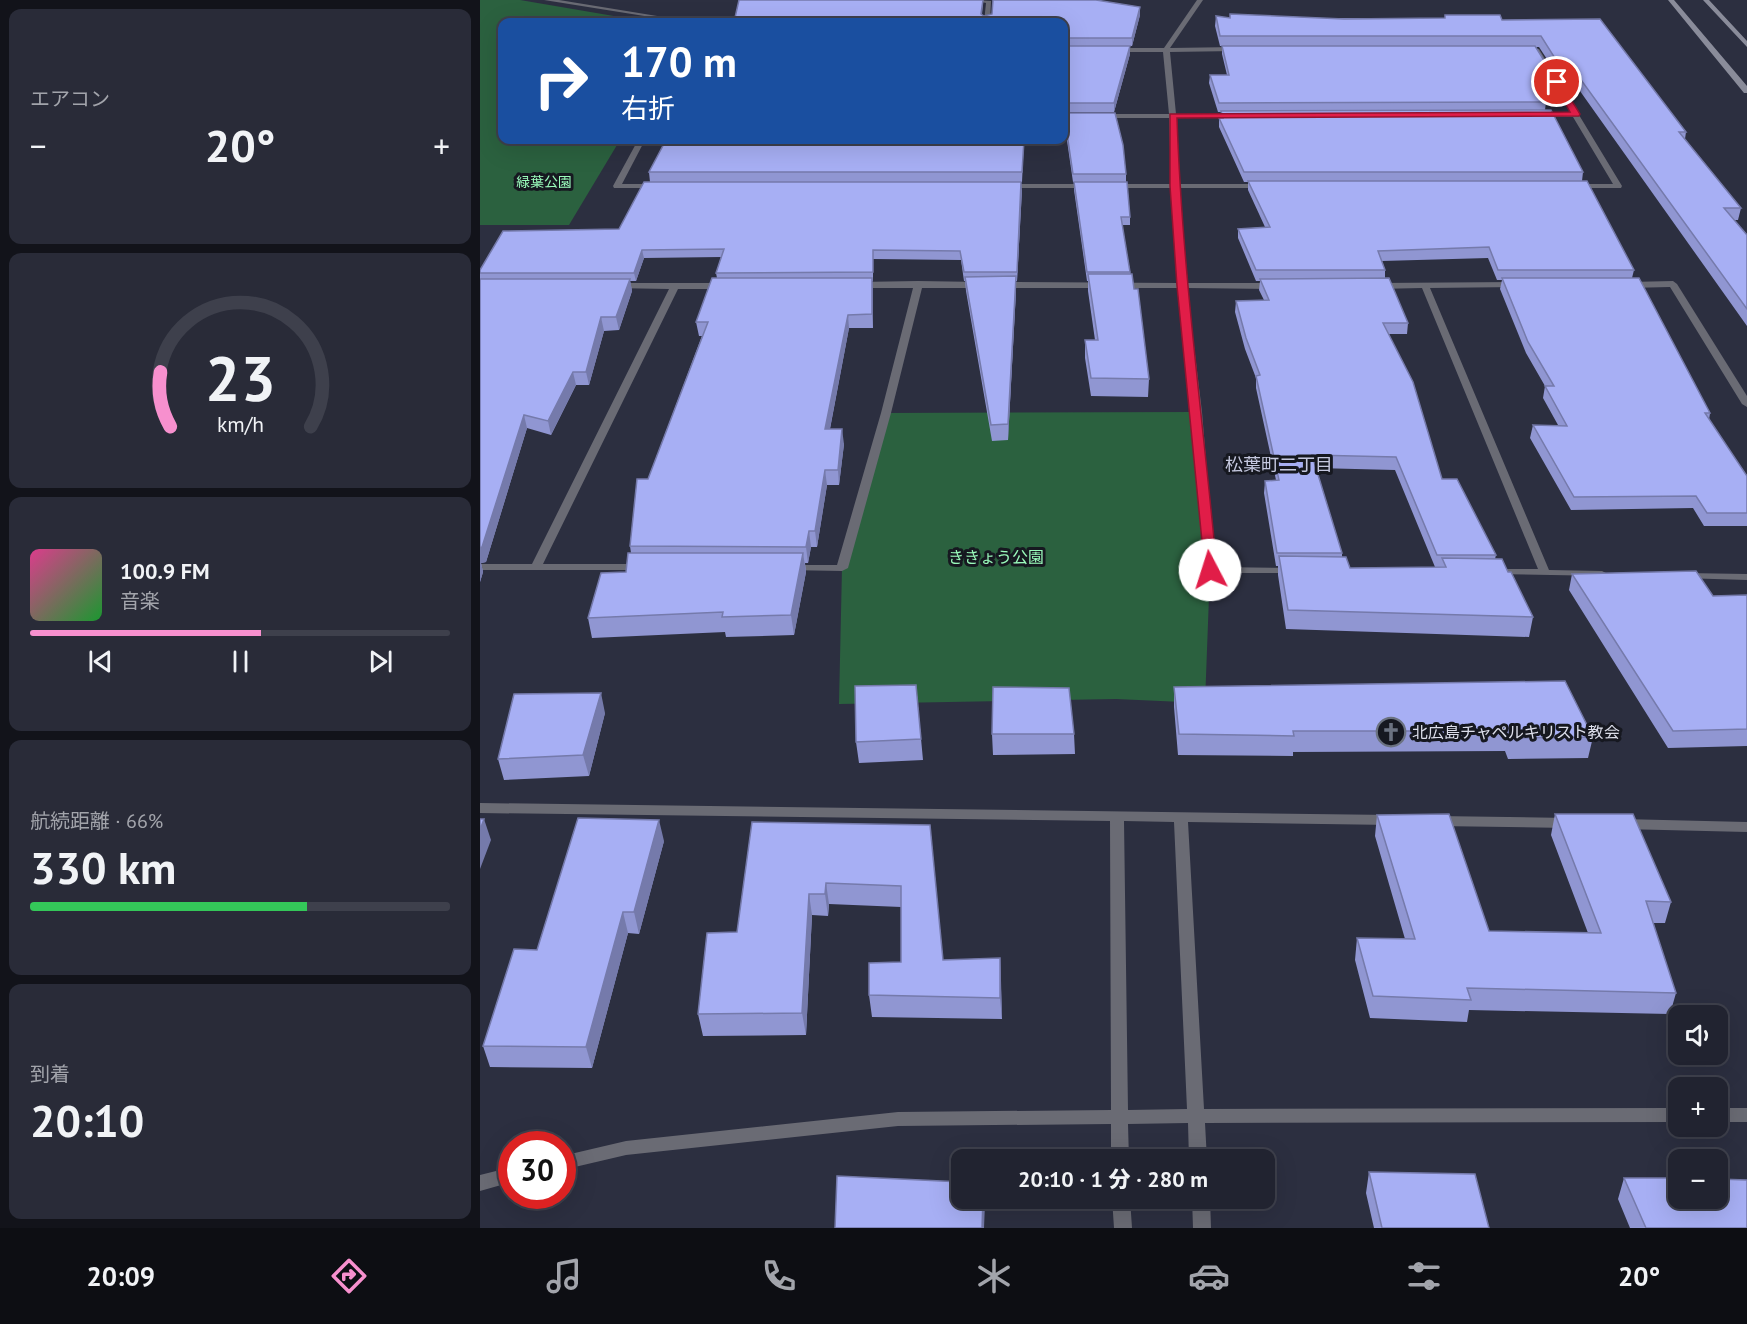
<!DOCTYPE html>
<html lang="ja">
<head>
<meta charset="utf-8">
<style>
	:root { --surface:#212330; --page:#292b38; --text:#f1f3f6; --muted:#a2a4ab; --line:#3e404c; --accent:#f790ce }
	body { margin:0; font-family:"PT Sans","Noto Sans JP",sans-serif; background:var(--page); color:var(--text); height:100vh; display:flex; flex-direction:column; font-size:22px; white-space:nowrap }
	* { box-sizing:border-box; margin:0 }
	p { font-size:20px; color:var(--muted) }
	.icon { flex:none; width:33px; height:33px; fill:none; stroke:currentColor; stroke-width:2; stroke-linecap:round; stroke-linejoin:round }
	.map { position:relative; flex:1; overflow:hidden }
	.drawer { display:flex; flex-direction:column; gap:9px; padding:9px; background:#12131a; width:480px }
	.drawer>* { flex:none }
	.hud { position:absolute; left:18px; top:18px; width:570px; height:126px; border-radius:12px; box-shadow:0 6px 24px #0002,0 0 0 2px var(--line); background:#1a4fa0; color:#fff; overflow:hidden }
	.fabs { position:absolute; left:1188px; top:1005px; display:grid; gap:12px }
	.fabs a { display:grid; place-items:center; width:60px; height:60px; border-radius:12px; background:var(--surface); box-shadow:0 6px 24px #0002,0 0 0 2px var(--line); font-size:30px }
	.speed { position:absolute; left:18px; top:1131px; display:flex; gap:12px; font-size:30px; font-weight:700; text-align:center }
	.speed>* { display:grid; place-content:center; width:78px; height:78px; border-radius:50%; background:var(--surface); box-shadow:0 6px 24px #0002,0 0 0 2px var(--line); line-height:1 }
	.speed .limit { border:9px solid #d22; background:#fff; color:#111 }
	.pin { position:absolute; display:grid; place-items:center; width:51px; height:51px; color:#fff; margin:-26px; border:3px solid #fff; border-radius:50%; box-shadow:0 2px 6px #0007 }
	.me { position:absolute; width:66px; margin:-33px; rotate:355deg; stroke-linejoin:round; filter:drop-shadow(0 0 4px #0008) }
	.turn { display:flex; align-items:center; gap:21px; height:126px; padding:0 24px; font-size:27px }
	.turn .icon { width:78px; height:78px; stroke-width:2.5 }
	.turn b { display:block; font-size:42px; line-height:51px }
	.big { font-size:45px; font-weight:800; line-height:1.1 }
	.drawer .tile { flex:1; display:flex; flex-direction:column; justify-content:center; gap:9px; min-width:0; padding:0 21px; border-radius:12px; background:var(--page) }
	.drawer .dial { align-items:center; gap:0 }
	.dial svg { height:156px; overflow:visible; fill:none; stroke:var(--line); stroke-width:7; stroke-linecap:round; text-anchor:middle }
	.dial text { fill:var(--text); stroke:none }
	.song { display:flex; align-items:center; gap:18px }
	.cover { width:72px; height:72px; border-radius:9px; background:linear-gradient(135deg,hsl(330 70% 55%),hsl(130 70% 35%)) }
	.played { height:6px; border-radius:3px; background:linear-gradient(90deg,var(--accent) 55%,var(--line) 55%) }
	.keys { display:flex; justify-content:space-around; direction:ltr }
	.heat { display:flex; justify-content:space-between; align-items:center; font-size:33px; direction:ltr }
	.charge { height:9px; border-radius:4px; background:linear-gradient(90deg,#34c759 66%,var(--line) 0) }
	.trip { position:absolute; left:471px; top:1149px; width:324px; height:60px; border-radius:12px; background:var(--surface); box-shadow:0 6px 24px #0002,0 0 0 2px var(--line); font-weight:800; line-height:60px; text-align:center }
	.tabs { display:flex; height:96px; justify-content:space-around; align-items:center; background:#0d0e13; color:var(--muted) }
	.tabs .icon { width:42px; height:42px }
	.tabs .on { color:var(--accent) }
	.tabs b { font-size:27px; color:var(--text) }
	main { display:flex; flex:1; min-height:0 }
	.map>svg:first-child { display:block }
	.green { fill:#2b613f }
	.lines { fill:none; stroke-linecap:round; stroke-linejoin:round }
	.street { fill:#6a6b74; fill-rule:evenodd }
	.secondary { fill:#8a8c9a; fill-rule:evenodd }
	.wall { fill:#9096d2; fill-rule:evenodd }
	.shaded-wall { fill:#757aab }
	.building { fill:#a7aff4; stroke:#757aab; stroke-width:1.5 }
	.route { fill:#e11d48; stroke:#92132f; stroke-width:1.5 }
	.labels { text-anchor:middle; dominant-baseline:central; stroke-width:6; stroke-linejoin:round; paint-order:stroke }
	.far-park-label { font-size:14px; fill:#9afbbb; stroke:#161820 }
	.park-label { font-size:16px; fill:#9afbbb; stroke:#161820 }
	.poi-label { font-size:16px; fill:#dcdeea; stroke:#161820; text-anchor:start }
	.neighbourhood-label { font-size:18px; fill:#c5c8df; stroke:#161820 }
</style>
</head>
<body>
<main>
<section class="drawer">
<div class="tile"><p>エアコン</p>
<div class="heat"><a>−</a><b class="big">20°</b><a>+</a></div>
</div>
<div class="tile dial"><svg viewBox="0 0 100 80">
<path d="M14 69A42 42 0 1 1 86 69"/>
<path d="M14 69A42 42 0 0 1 9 41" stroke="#f790ce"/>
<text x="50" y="56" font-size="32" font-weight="700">23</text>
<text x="50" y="72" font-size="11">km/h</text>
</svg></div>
<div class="tile">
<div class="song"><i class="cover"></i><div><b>100.9 FM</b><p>音楽</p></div></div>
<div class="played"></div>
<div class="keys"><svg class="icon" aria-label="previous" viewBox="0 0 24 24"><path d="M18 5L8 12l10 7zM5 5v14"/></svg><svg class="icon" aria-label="pause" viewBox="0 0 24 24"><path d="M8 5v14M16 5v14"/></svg><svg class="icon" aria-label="next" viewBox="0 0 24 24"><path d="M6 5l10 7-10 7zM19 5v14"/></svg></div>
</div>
<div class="tile"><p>航続距離 · 66%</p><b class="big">330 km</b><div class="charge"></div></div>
<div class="tile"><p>到着</p><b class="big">20:10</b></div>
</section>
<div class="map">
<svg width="1267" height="1228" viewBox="0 0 1267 1228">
	<rect width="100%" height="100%" fill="#2c2f40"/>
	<!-- green -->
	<path class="green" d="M0,0H40L169,22H22V140H140L89,225H0Z
		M717,412L730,570L725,703L636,699L359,704L362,568L406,413Z"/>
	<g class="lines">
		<!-- street -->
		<path class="street" d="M64,0H79L214,22H202Z
			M493,0L511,1L510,22H504L506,3Z
			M717,0H723L690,48L756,47L759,49L756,51L690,52L696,114H755L759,116L755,118H697L699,184H783L787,186L783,188H699L706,283H795L799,286L795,289L707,288L722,412L735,567L817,568L819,570L817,572L813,573H730L724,570L712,412L698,288H522L518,285L522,282L697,283L691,188H632L628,186L632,184H691L689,118H620L616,116L620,114H689L683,52H636L633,50L636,48H684Z
			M1039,49H1059L1142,186L1141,188H1091L1090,186L1094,184H1133L1093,117H1055V113H1091L1055,52L1039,51Z
			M158,140H165L142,184H177L181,186L177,188H134L133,186Z
			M524,184H609L613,186L609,188H524Z
			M438,281L501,282L505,285L501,288H442L411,413L368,568L362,571L305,570L303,568L305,566L309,565H357L401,413L433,288H378L374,285L378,282Z
			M1193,281L1197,284L1267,396V407L1262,404L1190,287L1149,288L1145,285L1149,282Z
			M1035,282L1039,285L1038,287L950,288L1069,570L1122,571L1128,574L1126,576L1012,574L1010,572L1016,569H1058L942,288L897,289L893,286L897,283Z
			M135,283H243L247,286L243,289H198L63,564H163L169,567L163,570H0V564H52L189,289L132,288V284Z
			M1205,573L1267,574V580L1201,578L1199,576L1201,574Z
			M0,803L912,815L917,817L919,820L917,823L912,825L708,822L724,1109L1198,1108V1122L725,1123L727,1160H709L708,1123L648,1124L649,1160H631V1124L418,1126L146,1155L82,1170V1156L146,1141L418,1112L631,1110L630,821L0,813ZM644,821L694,822L707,1109L648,1110Z
			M956,816L1089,818L1094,820L1096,823L1094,826L1089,828L956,826L951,824L949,821L951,818Z
			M1142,819L1267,822V832L1142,829L1137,827L1135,824L1137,821Z
			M1238,1108H1267V1122H1238Z
			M32,1167V1182L0,1191V1175Z
			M632,1198H650L652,1228H634Z
			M712,1198H730L731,1228H713Z"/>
		<!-- secondary -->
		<path class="secondary" d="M1188,0H1194L1267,86V93H1264Z
			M1223,0H1229L1267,41V47Z"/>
	</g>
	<!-- wall -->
	<path class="wall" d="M259,0H503L502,15L504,16L660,15L652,46H584H650V54L634,112H584V22Z
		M965,15L1022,20L1120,19L1206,132L1205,139L1261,208L1258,220H1254L1267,235V326L1090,77L1082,82L1059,47H1056L1075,78L1073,87L1062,94L1066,102L1065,110L1103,172L1102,181L1154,270L1152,278L1230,413L1229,420L1267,476V526H1224L1213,508L1091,510L1050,438L1053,425H1078L1063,398L1065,386L1046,353L1020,289L1022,280H1017L1008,258L902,261L905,270V278L928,323L927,334H909L962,479L1016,555L1015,559L1053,617L1049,637L806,629L798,575V566H796L784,493L785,481L796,480L776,388V378L765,349L755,312L756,301L784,300L779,290L780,281H776L758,238V229L785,227L768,190V182H764L739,127V118H741V112H738L729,83L730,75H747L742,54V46H740L735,26L736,16L750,18H965ZM836,468L915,470L955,567L870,568L862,557V553Z
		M584,113L646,174V182H593L584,120Z
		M186,140H544L542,182H170L169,172Z
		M594,182L650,217V225H642L669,379L668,397L611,396L605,358V340H615L608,291V281H607L594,190Z
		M542,190L537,281H536V291L528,440L512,441L486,291L485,281H484L481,260L393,259V281H392L393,291V328H369L350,429L364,444L359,485H347L337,547H331L328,563H325L326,572L314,635L246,637L245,632L112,638L108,618L146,572L151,553L150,546L168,479L222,336H219L216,322L237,278L236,273L241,257L164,258L156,281H150L152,291L139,330L124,331L109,385H96L71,435L47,428L6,562L1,563L3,572L0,582V270Z
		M1092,574L1233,596L1267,595V746L1188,748L1089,590Z
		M436,685L443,760L379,763L376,742Z
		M694,687L1113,737L1108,758L1028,759L1025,751L813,752V756L698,755L694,707Z
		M125,713L109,776L24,780L18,759Z
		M512,734H594L595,754L513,755Z
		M1075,814L1191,902L1185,923H1173L1196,993L1190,1014L989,1010L987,1022L890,1018L875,960L877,938L925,939L895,836L897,815L1009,931L1108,933L1071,835Z
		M450,825L463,960L520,958L522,1019L392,1017L389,995L421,962V907L349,904L348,916L332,915L326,1035L223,1036L218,1014L257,932Z
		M184,841L159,934L148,933L112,1068L10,1067L3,1046L57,950Z
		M889,1172L1009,1228H894L886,1193Z
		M1144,1178L1267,1228H1150L1138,1199Z"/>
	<!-- shaded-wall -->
	<path class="shaded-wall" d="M660,7V15L652,46V38Z
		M650,46V54L634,112V103Z
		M1091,66L1090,77L1082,82L1083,71Z
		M1075,78L1073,87L1058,97L1059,88Z
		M541,182L542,190L537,281V272Z
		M162,250L164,258L156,281L154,273Z
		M536,276V291L528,440V424Z
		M392,278L393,291V328L392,314Z
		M150,279L152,291L139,330L136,317Z
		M368,315L369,328L347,444L345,429Z
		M121,317L124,331L109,385L106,372Z
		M93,372L96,385L71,435L68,421Z
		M44,415L47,428L6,562L1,563L3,572L0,582V548Z
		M362,429L364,444L359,485L358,470Z
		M345,470L347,485L337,547L335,531Z
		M329,531L331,547L328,563L326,547Z
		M323,553L326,572L314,635L311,615Z
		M121,693L125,713L109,776L103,755Z
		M4,819L11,840L0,869V830Z
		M179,820L184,841L159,934L154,912Z
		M346,883L349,904L348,916L345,894Z
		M329,894L332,915L326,1035L322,1013Z
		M143,912L148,933L112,1068L106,1047Z
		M520,958L521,980L522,1019L520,998Z
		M503,1198H504L505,1204L504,1228H502Z"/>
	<!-- building -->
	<path class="building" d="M259,0H503L501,14L504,16L512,14L513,0H616L660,7L652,38H584V22H254Z
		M750,14L864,19L965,18V15H1020L1022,20L1120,19L1206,132H1199L1261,208H1244L1267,235V309L1091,66L1083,71L1061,36H740L736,16L750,18Z
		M584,45V46H650L634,103H584Z
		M742,46H1055L1075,78L1059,88L1066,102L739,103L730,75H749Z
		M1071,110L1103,172H764L739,118H743L741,111Z
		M584,113H635L643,145L646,174H593Z
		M186,140H544L542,172H169Z
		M768,181H1107L1154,270H1018L1009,247L898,251L905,270H776L758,229L790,227Z
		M164,182H541L537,272H484L480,251L393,250V272L236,273L244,249L162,250L154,273H0V270L23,231L139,229Z
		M594,182H647L650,217H641L650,272H607Z
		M608,274H652L654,289H658L669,379L611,378L605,340H618Z
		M536,276L528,424L511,425L485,277Z
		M232,278H392V314L368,315L345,429H362L358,470H345L335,531H329L326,547L150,546L157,479H168L228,322H216Z
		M909,278L928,323H903L933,382L962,479H977L1016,555H957L916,457L832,455L862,553H797L785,481L799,480L776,376L780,375L766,338L756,301L789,300L780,279Z
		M1022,278H1159L1230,413H1225L1267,476V513H1227L1216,496L1094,497L1053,425L1087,426L1065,386H1074L1048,342Z
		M0,279H150L136,317H121L106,372H93L68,421L44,415L2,547L0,548Z
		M148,553H323L311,615L242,617L243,612L108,618L121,573L146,572Z
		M799,556L866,557L870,568L966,567L962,558L1022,559L1028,572H1031L1053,617L808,610Z
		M1216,571L1233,596L1267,595V729L1193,731L1092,574Z
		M1085,681L1113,737L1032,738L1029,731H813L814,736L699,734L694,687Z
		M436,685L441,739L376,742L375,686Z
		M513,687L589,688L594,734H512Z
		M121,693L103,755L18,759L34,694Z
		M969,814L1009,931L1121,933L1075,814H1153L1191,902L1166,901L1196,993L987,988L991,1000L893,996L877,938L935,939L897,815Z
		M98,818L179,820L154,912H143L106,1047L3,1046L34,949L57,950Z
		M0,819H4L0,830Z
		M272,822L450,825L463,960L520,958V998L389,995V963L421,962V886L346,883L345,894H329L322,1013L218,1014L227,933L257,932Z
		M889,1172L995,1174L1009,1228H902Z
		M357,1176L482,1182V1198H503L502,1228H355Z
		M1144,1178H1198V1198H1238V1179L1267,1180V1228H1166Z"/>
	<!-- route -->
	<path class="route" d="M1074,80H1079L1100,114L1099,116L697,118C702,269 723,419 737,570L735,572H725L697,286L690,186V114L1090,112L1073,82Z"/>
	<!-- icons -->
	<defs>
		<g id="church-ring" transform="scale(1.5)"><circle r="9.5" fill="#161820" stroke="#6b7280" stroke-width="1.5"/><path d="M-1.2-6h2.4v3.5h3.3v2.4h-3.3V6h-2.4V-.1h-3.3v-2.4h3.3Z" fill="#6b7280"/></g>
	</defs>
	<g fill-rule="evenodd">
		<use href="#church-ring" x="911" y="732"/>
	</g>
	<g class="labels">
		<!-- far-park labels -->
		<g class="far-park-label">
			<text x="64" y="182">緑葉公園</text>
		</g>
		<!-- park labels -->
		<g class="park-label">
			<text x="516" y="557">ききょう公園</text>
		</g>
		<!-- poi labels -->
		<g class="poi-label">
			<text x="932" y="732">北広島チャペルキリスト教会</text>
		</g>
		<!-- neighbourhood labels -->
		<g class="neighbourhood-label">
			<text x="799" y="464">松葉町二丁目</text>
		</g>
	</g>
</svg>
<div class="fabs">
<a><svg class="icon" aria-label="sound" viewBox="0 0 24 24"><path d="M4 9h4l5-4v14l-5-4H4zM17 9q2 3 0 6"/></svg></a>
<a>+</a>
<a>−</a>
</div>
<div class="speed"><div class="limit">30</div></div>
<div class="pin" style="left:1077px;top:82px;background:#d93025"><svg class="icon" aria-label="arrive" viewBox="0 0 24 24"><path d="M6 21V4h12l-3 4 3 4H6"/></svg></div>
<svg class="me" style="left:730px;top:570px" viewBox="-20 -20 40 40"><circle r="19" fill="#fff"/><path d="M0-13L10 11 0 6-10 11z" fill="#e11d48"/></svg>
<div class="trip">20:10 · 1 分 · 280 m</div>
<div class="hud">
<div class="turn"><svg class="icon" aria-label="right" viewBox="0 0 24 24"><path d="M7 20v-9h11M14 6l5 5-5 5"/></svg><div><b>170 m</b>右折</div></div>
</div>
</div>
</main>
<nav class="tabs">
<b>20:09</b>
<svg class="icon on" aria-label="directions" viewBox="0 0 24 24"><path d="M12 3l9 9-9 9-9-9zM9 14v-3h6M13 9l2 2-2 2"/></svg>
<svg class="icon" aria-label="music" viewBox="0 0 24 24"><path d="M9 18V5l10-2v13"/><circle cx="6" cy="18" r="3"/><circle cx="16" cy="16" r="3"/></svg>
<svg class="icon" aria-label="phone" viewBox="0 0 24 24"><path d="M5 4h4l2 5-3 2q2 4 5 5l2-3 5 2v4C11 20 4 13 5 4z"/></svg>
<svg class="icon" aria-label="climate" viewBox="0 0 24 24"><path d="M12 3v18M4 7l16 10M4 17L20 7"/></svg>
<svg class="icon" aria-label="car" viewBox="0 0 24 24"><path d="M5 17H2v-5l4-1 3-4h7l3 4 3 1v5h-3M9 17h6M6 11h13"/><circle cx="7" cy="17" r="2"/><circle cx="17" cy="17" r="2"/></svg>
<svg class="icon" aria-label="filters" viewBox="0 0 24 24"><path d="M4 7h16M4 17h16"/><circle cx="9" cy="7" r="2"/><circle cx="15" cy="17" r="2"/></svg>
<b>20°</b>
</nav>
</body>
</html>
